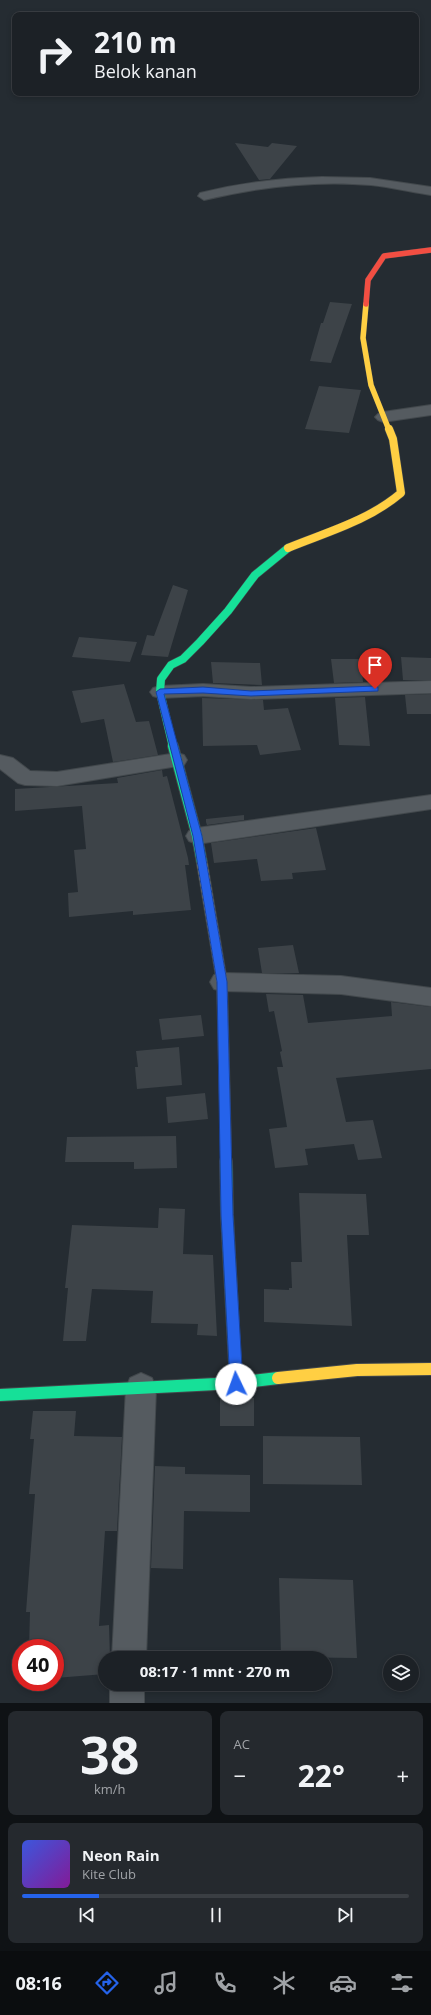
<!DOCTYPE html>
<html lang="id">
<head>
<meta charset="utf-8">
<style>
	:root { --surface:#1c2126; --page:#25292e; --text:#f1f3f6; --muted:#a0a3a7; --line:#3a3e43; --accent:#2563eb }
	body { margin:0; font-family:"Open Sans",sans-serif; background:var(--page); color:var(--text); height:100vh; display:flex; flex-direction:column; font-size:15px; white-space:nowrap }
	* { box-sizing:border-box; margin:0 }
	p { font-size:13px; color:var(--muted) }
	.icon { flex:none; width:22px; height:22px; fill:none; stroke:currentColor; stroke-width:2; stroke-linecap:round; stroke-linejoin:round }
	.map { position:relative; height:1703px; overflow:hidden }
	.panel { display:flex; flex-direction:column; gap:8px; padding:8px; background:#0f1215; flex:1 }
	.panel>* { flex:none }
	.banner { position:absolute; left:12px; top:12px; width:407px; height:84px; border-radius:8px; box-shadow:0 2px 6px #0003,0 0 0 1px var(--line); background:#1c2126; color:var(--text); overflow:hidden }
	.controls { position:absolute; left:383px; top:1655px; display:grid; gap:8px }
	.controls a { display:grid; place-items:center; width:36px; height:36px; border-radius:50%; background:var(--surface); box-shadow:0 2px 6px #0003,0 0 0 1px var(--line); font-size:20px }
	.speed { position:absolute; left:12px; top:1639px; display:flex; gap:8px; font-size:20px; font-weight:700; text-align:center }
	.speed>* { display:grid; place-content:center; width:52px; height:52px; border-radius:50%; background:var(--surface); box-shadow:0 2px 6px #0003,0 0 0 1px var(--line); line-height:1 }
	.speed .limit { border:6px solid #d22; background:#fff; color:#111 }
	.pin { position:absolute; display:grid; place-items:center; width:34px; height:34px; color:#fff; margin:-41px -17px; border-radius:50% 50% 50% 0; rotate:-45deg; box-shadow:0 0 4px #0007 }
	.pin .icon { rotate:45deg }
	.me { position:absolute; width:44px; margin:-22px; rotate:357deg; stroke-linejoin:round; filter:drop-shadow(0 0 3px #0008) }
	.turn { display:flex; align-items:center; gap:14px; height:84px; padding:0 16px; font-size:18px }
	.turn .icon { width:52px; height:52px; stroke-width:2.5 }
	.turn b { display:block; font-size:28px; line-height:34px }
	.big { font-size:30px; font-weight:700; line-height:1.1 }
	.panel .widget { flex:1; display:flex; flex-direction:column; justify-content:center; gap:6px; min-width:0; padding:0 14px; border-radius:8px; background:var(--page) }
	.panel .dial { align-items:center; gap:0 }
	.dial b { font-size:52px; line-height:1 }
	.song { display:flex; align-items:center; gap:12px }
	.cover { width:48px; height:48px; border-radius:6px; background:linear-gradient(135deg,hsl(230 70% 55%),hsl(290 70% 35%)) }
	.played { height:4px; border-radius:2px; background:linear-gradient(90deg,var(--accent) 20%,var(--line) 20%) }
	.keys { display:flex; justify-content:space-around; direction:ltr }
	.heat { display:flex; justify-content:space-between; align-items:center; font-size:22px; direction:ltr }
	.panel .tiles { flex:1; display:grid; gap:8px; grid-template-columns:1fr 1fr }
	.widget:last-child { grid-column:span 2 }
	.trip { position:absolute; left:98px; top:1651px; width:234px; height:40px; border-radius:20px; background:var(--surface); box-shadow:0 2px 6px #0003,0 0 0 1px var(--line); font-weight:700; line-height:40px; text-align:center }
	.dock { display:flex; height:64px; justify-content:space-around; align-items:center; background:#0b0d0f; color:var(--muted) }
	.dock .icon { width:28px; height:28px }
	.dock .current { color:var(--accent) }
	.dock b { font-size:18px; color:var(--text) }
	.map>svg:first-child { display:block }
	.building { fill:#3d4348 }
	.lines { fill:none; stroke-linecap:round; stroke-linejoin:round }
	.street-casing { stroke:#42484c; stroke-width:2 }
	.fast-far2-casing { stroke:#42484c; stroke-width:9 }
	.fast-far1-casing { stroke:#42484c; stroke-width:12 }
	.fast-casing { stroke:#42484c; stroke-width:14 }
	.slow-far3-casing { stroke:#42484c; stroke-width:6 }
	.slow-far2-casing { stroke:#42484c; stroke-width:9 }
	.slow-far1-casing { stroke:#42484c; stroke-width:12 }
	.slow-casing { stroke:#42484c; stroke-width:14 }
	.jam-casing { stroke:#42484c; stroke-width:6 }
	.street { fill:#555b60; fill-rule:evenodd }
	.fast-far2 { stroke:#16e098; stroke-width:8 }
	.fast-far1 { stroke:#16e098; stroke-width:10 }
	.fast { stroke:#16e098; stroke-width:12 }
	.slow-far3 { stroke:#ffcf43; stroke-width:5.5 }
	.slow-far2 { stroke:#ffcf43; stroke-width:8 }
	.slow-far1 { stroke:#ffcf43; stroke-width:10 }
	.slow { stroke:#ffcf43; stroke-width:12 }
	.jam { stroke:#f24e42; stroke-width:5.5 }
	.route { fill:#2563eb; stroke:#184099 }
</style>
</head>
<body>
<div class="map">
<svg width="431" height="1703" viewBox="0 0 431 1703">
	<rect width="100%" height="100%" fill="#252c32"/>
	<!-- building -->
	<path class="building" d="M235,143L268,147L272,143L297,146L270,179L259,180Z
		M330,302L352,304L331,363L310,361L321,323H323Z
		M319,386L361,390L349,433L305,429Z
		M173,585L188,590L168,657L141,655L147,635L154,636Z
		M79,637L137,642L130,662L72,657Z
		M401,657L431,658V680H403Z
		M331,659H361L363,682L334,683Z
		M211,662L260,663L262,685L213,683Z
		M124,684L136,722L149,721L158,755L113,762L104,719L81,723L72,691Z
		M431,694V714H407L405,695Z
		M365,697L370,746L339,745L335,698Z
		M202,698L263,700L264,710L288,708L301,750L260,755L257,745L203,746Z
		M162,770L163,777L167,776L188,858L189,865H185L191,910L133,915V911L69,917L68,893L78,892L74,850L86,849L82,806L15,811V789L118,783L117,778Z
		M244,815V820L207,825L206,822V819Z
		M316,828L326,870L292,873L293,879L261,881L257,859L214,863L211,843Z
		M293,945L299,973H262L258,948Z
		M266,994L303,995L308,1023L392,1016L391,1002L431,1007V1069L336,1078L346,1122L373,1120L382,1158L358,1160L354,1144L305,1149L308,1165L275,1168L269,1129L287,1127L277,1067H283L280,1052L282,1051L274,1011L269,1012Z
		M201,1015L204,1036L162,1040L159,1019Z
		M179,1047L182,1085L137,1089L135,1067H138L136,1051Z
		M205,1093L208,1119L168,1123L166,1097Z
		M176,1136L177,1168L134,1169V1162H65L67,1137Z
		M299,1193L366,1194L369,1235H347L352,1326L264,1322V1289L289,1290V1288H292L291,1262H302Z
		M159,1208L185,1209L183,1254L213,1255L217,1336L197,1335L198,1324L151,1323L153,1291L92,1289L86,1341H63L68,1288H65L72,1225L158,1228Z
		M242,1398H254V1426H220V1399Z
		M33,1411H76L74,1436L122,1437L117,1531H105L99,1626L109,1625L110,1658H105V1674L55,1678V1648H29L30,1612H26L35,1494H29L34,1439H30Z
		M263,1436L360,1437L362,1485L263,1484Z
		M155,1466L185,1467V1474L250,1475V1512L184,1511L183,1569L151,1568Z
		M279,1578L353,1580L357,1658L281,1657Z"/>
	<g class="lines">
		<!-- street casing -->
		<g class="street-casing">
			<path id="street" d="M322,177L370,178L431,187V195C411,192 391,187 371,185C315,180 258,187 204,200L198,196L200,193C240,183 281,178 322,177Z
				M431,405V415L383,422L378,420L375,417L378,414L383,412Z
				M431,681V693L251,699L203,696L160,698L153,696L150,692L153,688L160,686L203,684L251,687Z
				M177,753L184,755L187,760L184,765L57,786L25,785L18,783L0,769V755L13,758L30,771L57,772Z
				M431,795V809L197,844L189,841L186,836L189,831L197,828Z
				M222,973L341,976L431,988V1006L341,994L222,991L214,989L210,982L214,975Z
				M141,1373L152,1378L156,1388L146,1658H112L126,1388L130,1378Z
				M110,1684H144V1703H110Z"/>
		</g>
		<!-- fast-far2 casing -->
		<g class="fast-far2-casing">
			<path id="fast-far2" d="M173,747L160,692L161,679L171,665L183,659L200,642L228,611L255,575L288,548"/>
		</g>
		<!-- fast-far1 casing -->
		<g class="fast-far1-casing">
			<path id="fast-far1" d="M173,746L197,836L202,863
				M226,1150V1162"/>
		</g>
		<!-- fast casing -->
		<g class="fast-casing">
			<path id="fast" d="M226,1161L227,1215L236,1383
				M0,1395L236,1383L278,1378"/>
		</g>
		<!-- slow-far3 casing -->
		<g class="slow-far3-casing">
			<path id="slow-far3" d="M366,304L363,338L371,385L389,430"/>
		</g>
		<!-- slow-far2 casing -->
		<g class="slow-far2-casing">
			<path id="slow-far2" d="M288,548C327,532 368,521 401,493L393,439L389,429"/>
		</g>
		<!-- slow-far1 casing -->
		<g class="slow-far1-casing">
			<path id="slow-far1" d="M202,863L222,982L226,1150"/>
		</g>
		<!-- slow casing -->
		<g class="slow-casing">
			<path id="slow" d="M278,1378L357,1370L431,1369"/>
		</g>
		<!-- jam casing -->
		<g class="jam-casing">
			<path id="jam" d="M366,304L368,280L384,256L431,250"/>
		</g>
		<!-- street -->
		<use href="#street" class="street"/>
		<!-- fast-far2 -->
		<use href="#fast-far2" class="fast-far2"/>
		<!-- fast-far1 -->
		<use href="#fast-far1" class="fast-far1"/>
		<!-- fast -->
		<use href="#fast" class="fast"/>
		<!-- slow-far3 -->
		<use href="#slow-far3" class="slow-far3"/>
		<!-- slow-far2 -->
		<use href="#slow-far2" class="slow-far2"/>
		<!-- slow-far1 -->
		<use href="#slow-far1" class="slow-far1"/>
		<!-- slow -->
		<use href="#slow" class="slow"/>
		<!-- jam -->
		<use href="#jam" class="jam"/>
	</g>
	<!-- route -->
	<path class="route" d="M375,686L378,687V691L251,696L203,693L164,694L202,836L227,982L233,1215L243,1384L241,1388L236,1389L232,1388L230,1384L221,1215L217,982L193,836L156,692L160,689L203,687L251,691Z"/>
</svg>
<div class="controls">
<a><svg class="icon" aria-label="layers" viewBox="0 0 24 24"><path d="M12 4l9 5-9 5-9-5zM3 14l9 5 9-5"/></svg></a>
</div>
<div class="speed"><div class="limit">40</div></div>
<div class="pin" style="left:375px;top:689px;background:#d93025"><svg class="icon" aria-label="arrive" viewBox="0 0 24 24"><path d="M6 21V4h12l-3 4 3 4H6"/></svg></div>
<svg class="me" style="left:236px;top:1384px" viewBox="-20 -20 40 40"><circle r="19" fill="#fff"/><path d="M0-13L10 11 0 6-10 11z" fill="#2563eb"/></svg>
<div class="trip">08:17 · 1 mnt · 270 m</div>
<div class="banner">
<div class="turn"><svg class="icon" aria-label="right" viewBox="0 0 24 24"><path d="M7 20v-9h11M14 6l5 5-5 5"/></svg><div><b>210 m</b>Belok kanan</div></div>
</div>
</div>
<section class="panel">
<div class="tiles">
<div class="widget dial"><b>38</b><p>km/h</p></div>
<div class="widget"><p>AC</p>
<div class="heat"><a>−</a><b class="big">22°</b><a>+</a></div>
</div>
<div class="widget">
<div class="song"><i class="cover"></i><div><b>Neon Rain</b><p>Kite Club</p></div></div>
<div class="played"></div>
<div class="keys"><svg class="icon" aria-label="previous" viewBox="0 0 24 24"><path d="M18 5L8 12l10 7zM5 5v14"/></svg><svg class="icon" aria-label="pause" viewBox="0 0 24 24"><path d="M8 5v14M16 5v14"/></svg><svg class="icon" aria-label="next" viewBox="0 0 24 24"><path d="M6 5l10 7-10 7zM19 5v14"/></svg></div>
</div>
</div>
</section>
<nav class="dock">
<b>08:16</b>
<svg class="icon current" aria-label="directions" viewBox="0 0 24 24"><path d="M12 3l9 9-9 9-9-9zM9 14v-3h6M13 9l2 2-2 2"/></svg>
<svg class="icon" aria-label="music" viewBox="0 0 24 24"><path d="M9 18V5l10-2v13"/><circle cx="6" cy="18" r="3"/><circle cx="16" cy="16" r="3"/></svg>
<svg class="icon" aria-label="phone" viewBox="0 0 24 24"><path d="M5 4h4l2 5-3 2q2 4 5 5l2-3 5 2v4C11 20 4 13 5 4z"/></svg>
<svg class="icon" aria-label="climate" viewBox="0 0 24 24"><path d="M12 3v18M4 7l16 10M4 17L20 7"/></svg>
<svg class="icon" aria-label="car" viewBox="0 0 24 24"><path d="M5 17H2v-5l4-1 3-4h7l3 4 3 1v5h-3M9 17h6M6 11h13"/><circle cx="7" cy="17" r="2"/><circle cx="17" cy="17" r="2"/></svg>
<svg class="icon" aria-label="filters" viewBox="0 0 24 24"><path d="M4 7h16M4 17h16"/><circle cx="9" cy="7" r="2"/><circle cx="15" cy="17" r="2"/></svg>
</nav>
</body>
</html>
